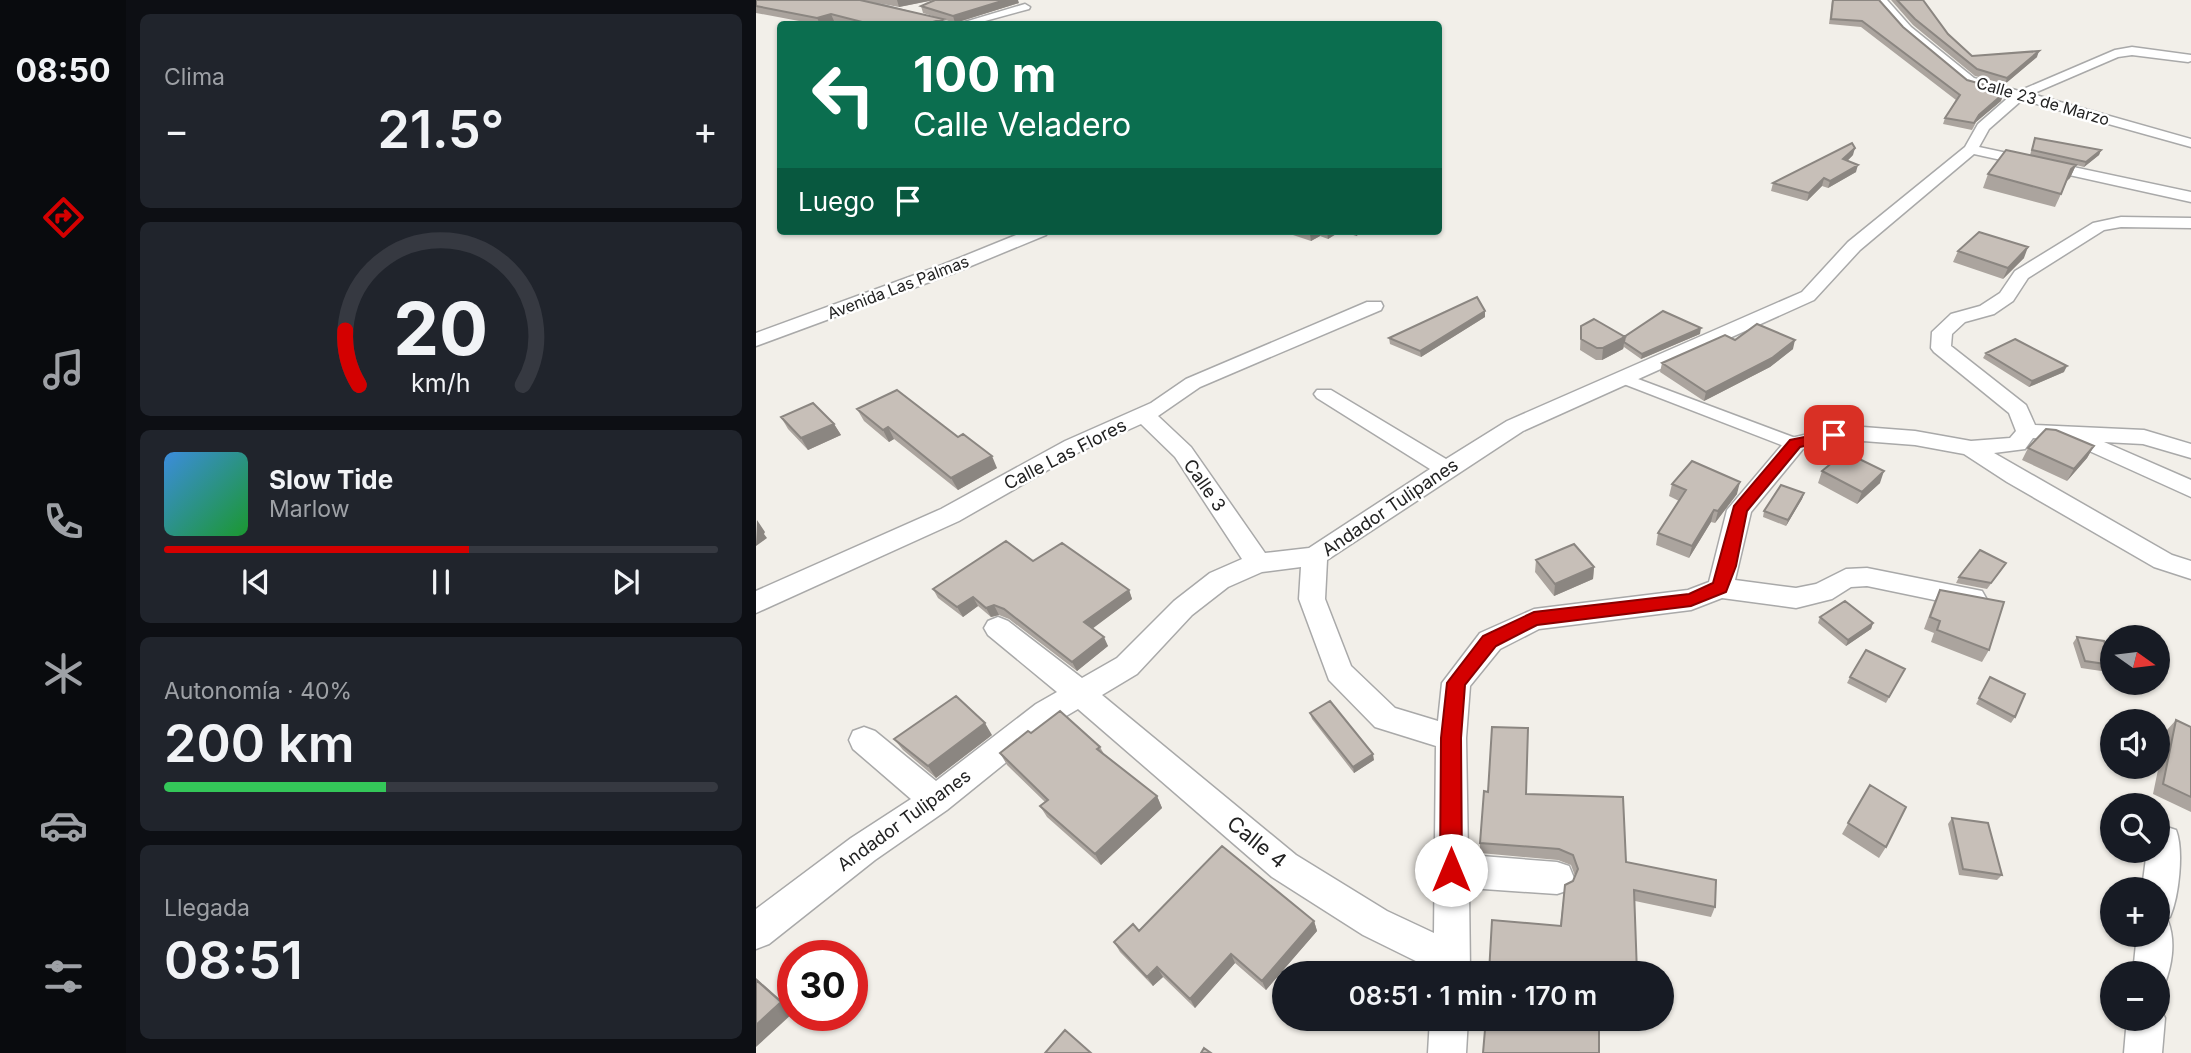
<!DOCTYPE html>
<html lang="es">
<head>
<meta charset="utf-8">
<style>
	:root { --surface:#171b24; --page:#20242c; --text:#f1f3f6; --muted:#9ea1a6; --line:#363941; --accent:#d40000 }
	body { margin:0; font-family:Inter,sans-serif; background:var(--page); color:var(--text); height:100vh; display:flex; flex-direction:column; font-size:26px; white-space:nowrap }
	* { box-sizing:border-box; margin:0 }
	p { font-size:23px; color:var(--muted) }
	.icon { flex:none; width:38px; height:38px; fill:none; stroke:currentColor; stroke-width:2; stroke-linecap:round; stroke-linejoin:round }
	.map { position:relative; flex:1; overflow:hidden }
	.details { display:flex; flex-direction:column; gap:14px; padding:14px; background:#0d0f14; width:630px }
	.details>* { flex:none }
	.top-card { position:absolute; left:21px; top:21px; width:665px; height:214px; border-radius:7px; box-shadow:0 2px 5px #0004; background:#0b6e4f; color:#fff; overflow:hidden }
	.needle { width:46px; rotate:104deg }
	.controls { position:absolute; left:1344px; top:625px; display:grid; gap:14px }
	.controls a { display:grid; place-items:center; width:70px; height:70px; border-radius:50%; background:var(--surface); box-shadow:0 2px 5px #0004; font-size:35px }
	.speed { position:absolute; left:21px; top:940px; display:flex; gap:14px; font-size:35px; font-weight:700; text-align:center }
	.speed>* { display:grid; place-content:center; width:91px; height:91px; border-radius:50%; background:var(--surface); box-shadow:0 2px 5px #0004; line-height:1 }
	.speed .limit { border:10px solid #d22; background:#fff; color:#111 }
	.pin { position:absolute; display:grid; place-items:center; width:60px; height:60px; color:#fff; margin:-30px; border-radius:14px; box-shadow:0 4px 10px #0006 }
	.me { position:absolute; width:77px; margin:-38px; rotate:0deg; stroke-linejoin:round; filter:drop-shadow(0 0 5px #0008) }
	.turn { display:flex; align-items:center; gap:24px; height:147px; padding:0 21px; font-size:32px }
	.turn .icon { width:91px; height:91px; stroke-width:2.5 }
	.turn b { display:block; font-size:49px; line-height:60px }
	.then { display:flex; align-items:center; height:66px; padding:0 21px; background:#0003; gap:14px; font-size:26px }
	.big { font-size:52px; font-weight:600; line-height:1.1 }
	.details .card { flex:1; display:flex; flex-direction:column; justify-content:center; gap:10px; min-width:0; padding:0 24px; border-radius:10px; background:var(--page) }
	.details .dial { align-items:center; gap:0 }
	.dial svg { height:182px; overflow:visible; fill:none; stroke:var(--line); stroke-width:7; stroke-linecap:round; text-anchor:middle }
	.dial text { fill:var(--text); stroke:none }
	.song { display:flex; align-items:center; gap:21px }
	.cover { width:84px; height:84px; border-radius:10px; background:linear-gradient(135deg,hsl(210 70% 55%),hsl(130 70% 35%)) }
	.played { height:7px; border-radius:4px; background:linear-gradient(90deg,var(--accent) 55%,var(--line) 55%) }
	.keys { display:flex; justify-content:space-around; direction:ltr }
	.heat { display:flex; justify-content:space-between; align-items:center; font-size:38px; direction:ltr }
	.charge { height:10px; border-radius:5px; background:linear-gradient(90deg,#34c759 40%,var(--line) 0) }
	.trip { position:absolute; left:516px; top:961px; width:402px; height:70px; border-radius:35px; background:var(--surface); box-shadow:0 2px 5px #0004; font-weight:600; line-height:70px; text-align:center }
	main { display:flex; flex:1; min-height:0 }
	.tab-bar { display:flex; flex-direction:column; width:126px; justify-content:space-around; align-items:center; background:#090b0e; color:var(--muted) }
	.tab-bar .icon { width:49px; height:49px }
	.tab-bar .selected { color:var(--accent) }
	.tab-bar b { font-size:32px; color:var(--text) }
	.map>svg:first-child { display:block }
	.lines { fill:none; stroke-linecap:round; stroke-linejoin:round }
	.pedestrian-casing { stroke:#a9a9a9; stroke-width:3 }
	.minor-casing { stroke:#a9a9a9; stroke-width:3 }
	.pedestrian { fill:#fff; fill-rule:evenodd }
	.minor { fill:#fff; fill-rule:evenodd }
	.wall { fill:#aba49e }
	.shaded-wall { fill:#8b8681 }
	.building { fill:#c7bfb8; stroke:#8b8681; stroke-width:2 }
	.route { fill:#d40000; stroke:#8a0000; stroke-width:2 }
	.labels { text-anchor:middle; dominant-baseline:central; stroke-width:5; stroke-linejoin:round; paint-order:stroke }
	.far-street-label { font-size:16px; fill:#222; stroke:#fff }
	.street-label { font-size:18px; fill:#222; stroke:#fff }
	.near-street-label { font-size:21px; fill:#222; stroke:#fff }
</style>
</head>
<body>
<main>
<nav class="tab-bar">
<b>08:50</b>
<svg class="icon selected" aria-label="directions" viewBox="0 0 24 24"><path d="M12 3l9 9-9 9-9-9zM9 14v-3h6M13 9l2 2-2 2"/></svg>
<svg class="icon" aria-label="music" viewBox="0 0 24 24"><path d="M9 18V5l10-2v13"/><circle cx="6" cy="18" r="3"/><circle cx="16" cy="16" r="3"/></svg>
<svg class="icon" aria-label="phone" viewBox="0 0 24 24"><path d="M5 4h4l2 5-3 2q2 4 5 5l2-3 5 2v4C11 20 4 13 5 4z"/></svg>
<svg class="icon" aria-label="climate" viewBox="0 0 24 24"><path d="M12 3v18M4 7l16 10M4 17L20 7"/></svg>
<svg class="icon" aria-label="car" viewBox="0 0 24 24"><path d="M5 17H2v-5l4-1 3-4h7l3 4 3 1v5h-3M9 17h6M6 11h13"/><circle cx="7" cy="17" r="2"/><circle cx="17" cy="17" r="2"/></svg>
<svg class="icon" aria-label="filters" viewBox="0 0 24 24"><path d="M4 7h16M4 17h16"/><circle cx="9" cy="7" r="2"/><circle cx="15" cy="17" r="2"/></svg>
</nav>
<section class="details">
<div class="card"><p>Clima</p>
<div class="heat"><a>−</a><b class="big">21.5°</b><a>+</a></div>
</div>
<div class="card dial"><svg viewBox="0 0 100 80">
<path d="M14 69A42 42 0 1 1 86 69"/>
<path d="M14 69A42 42 0 0 1 8 45" stroke="#d40000"/>
<text x="50" y="56" font-size="32" font-weight="700">20</text>
<text x="50" y="72" font-size="11">km/h</text>
</svg></div>
<div class="card">
<div class="song"><i class="cover"></i><div><b>Slow Tide</b><p>Marlow</p></div></div>
<div class="played"></div>
<div class="keys"><svg class="icon" aria-label="previous" viewBox="0 0 24 24"><path d="M18 5L8 12l10 7zM5 5v14"/></svg><svg class="icon" aria-label="pause" viewBox="0 0 24 24"><path d="M8 5v14M16 5v14"/></svg><svg class="icon" aria-label="next" viewBox="0 0 24 24"><path d="M6 5l10 7-10 7zM19 5v14"/></svg></div>
</div>
<div class="card"><p>Autonomía · 40%</p><b class="big">200 km</b><div class="charge"></div></div>
<div class="card"><p>Llegada</p><b class="big">08:51</b></div>
</section>
<div class="map">
<svg width="1435" height="1053" viewBox="0 0 1435 1053">
	<rect width="100%" height="100%" fill="#f2efe9"/>
	<g class="lines">
		<!-- pedestrian casing -->
		<g class="pedestrian-casing">
			<path id="pedestrian" d="M866,373L1045,440L1048,444L1039,450L1033,448L860,381L858,378L860,375Z"/>
		</g>
		<!-- minor casing -->
		<g class="minor-casing">
			<path id="minor" d="M89,0H107L197,24H181Z
				M1120,0H1131L1155,27L1218,78L1263,91L1359,50L1376,47L1435,55V61L1432,62L1376,55L1362,57L1276,94L1435,139V147L1266,100L1233,129L1223,147L1435,192V202L1218,154L1104,250L1058,300L767,431L571,560L569,599L595,666L639,708L682,721L686,683L724,633L778,609L932,590L953,582L971,510L1031,439L1078,428L1107,427L1159,431L1215,441L1254,438L1260,431L1253,413L1178,352L1175,348L1176,332L1195,314L1224,306L1244,293L1259,271L1337,223L1365,217L1435,218V228L1365,227L1348,230L1272,278L1257,301L1238,314L1209,322L1196,334L1195,346L1270,405L1279,425L1388,430L1435,444V458L1387,444L1348,442L1435,480V497L1309,440L1277,438L1269,449L1238,453L1416,555L1435,561V579L1398,567L1251,482L1208,454L1159,445L1107,441L1078,442L1047,449L995,512L979,580L1040,588L1060,584L1090,569L1111,568L1226,591L1230,598L1226,605L1217,608L1111,586L1095,587L1076,599L1040,608L966,598L935,610L783,629L744,649L714,686L710,738L712,855L801,862L813,866L818,878L813,890L801,894L713,888L714,973H678V970L607,935L516,877L322,709L300,722L191,810L119,860L13,944L0,949V909L95,838L155,799L97,749L93,740L97,731L108,727L119,731L180,781L280,704L301,692L232,635L228,628L232,621L242,617L252,621L326,678L361,658L418,601L454,573L486,559L419,457L385,424L325,451L203,521L0,613V591L185,509L309,441L395,403L430,379L611,302H625L627,306L625,310L444,387L402,416L435,447L509,553L553,548L674,469L561,398L558,394L561,390H575L690,459L751,421L1046,292L1092,242L1209,147L1222,124L1254,96L1210,84L1147,31ZM545,567L543,599L573,680L619,727L680,746L678,933L631,911L540,855L346,695L381,674L436,615L472,587L506,572Z
				M269,4L274,7L273,9L218,24H202Z
				M270,231H292L290,235L198,273L0,346V333L186,265Z
				M1408,826L1420,830C1428,850 1423,897 1414,917L1408,920L1412,921C1420,941 1416,966 1408,986L1402,988V973H1377L1381,934H1402V889H1386L1391,850H1402V828Z
				M1402,1004L1409,1018L1406,1053H1368L1371,1018H1402Z
				M674,1018H712L710,1053H672Z"/>
		</g>
		<!-- pedestrian -->
		<use href="#pedestrian" class="pedestrian"/>
		<!-- minor -->
		<use href="#minor" class="minor"/>
	</g>
	<!-- wall -->
	<path class="wall" d="M0,0H178L143,7L110,1L187,19L188,24H90L78,21L67,24H59L0,13Z
		M1076,0H1123L1147,27L1211,80L1247,94L1245,101L1220,122L1216,130L1187,124L1189,118L1200,100L1105,27L1073,24Z
		M1135,0H1167L1192,34L1216,56L1281,57L1249,84L1219,76L1157,25Z
		M263,3L199,23L167,13L165,6Z
		M1279,138L1345,150L1343,155L1328,167L1320,165L1314,178L1311,181L1299,207L1227,188L1232,174L1274,155Z
		M1097,155L1091,161L1100,172L1072,188L1066,186L1051,201L1015,191L1017,183Z
		M525,231H585L572,239L564,236L555,241Z
		M586,231H609L600,236Z
		M1202,251L1268,258L1247,279L1197,262Z
		M729,317L665,357L634,344L633,338Z
		M825,326L868,337L944,334L885,359L868,347L867,349L846,360H840L824,350Z
		M979,340L1037,349L1014,367L948,401L904,372L906,363Z
		M1230,353L1308,372L1273,387L1227,358Z
		M101,409L241,468L202,490L138,439L133,442L108,421Z
		M25,417L78,424L85,435L52,450L32,429Z
		M1338,446L1331,458L1311,481L1266,460L1272,448Z
		M1066,471L1124,483L1101,504L1062,483Z
		M916,484L981,494L959,523L955,522L933,558L900,545L902,533L923,501L913,496Z
		M1048,493L1046,499L1030,526L1007,517L1008,511Z
		M780,560L838,567L837,579L798,596L779,572Z
		M277,561L373,590L376,599L336,628L352,646L321,671L253,619L243,615L235,617L222,606L207,617L182,598L177,589Z
		M1246,569L1231,589L1200,583L1203,577Z
		M1184,590L1233,650L1226,662L1175,642L1178,633L1168,629L1178,602Z
		M1064,617L1117,623L1115,629L1090,646L1062,623Z
		M1321,637L1356,664V666L1352,672L1325,668L1317,643Z
		M1149,669L1130,703L1091,683L1094,677Z
		M1234,677L1259,717L1255,723L1220,704Z
		M554,713L618,760L598,773L556,719Z
		M1420,720L1435,727V812L1397,794L1410,731Z
		M275,733L344,747L348,754L401,796L406,808L345,865L291,817L284,806L289,802L251,765L244,753Z
		M236,735L180,778L147,750L138,739Z
		M1114,785L1130,847L1123,858L1086,834Z
		M770,794L870,862L959,907L955,917L879,901L804,926L809,885L817,881L819,876L815,865L802,860L724,853V843Z
		M1196,818L1246,875L1241,880L1203,875L1192,824Z
		M558,921L561,931L510,990L479,963L439,1008L407,977L397,986L364,952L358,942L383,931Z
		M730,1018H883V1019L880,1028Z"/>
	<!-- shaded-wall -->
	<path class="shaded-wall" d="M141,0H178L143,7Z
		M249,0H262L263,3L199,23L197,16Z
		M75,14L78,21L64,24L61,18Z
		M187,19L188,24H170Z
		M1283,51L1281,57L1249,84L1251,78Z
		M1247,94L1245,101L1220,122L1216,130L1223,115Z
		M1099,148L1097,155L1085,167L1087,159Z
		M1345,150L1343,155L1328,167L1330,162Z
		M1102,165L1100,172L1072,188L1074,181Z
		M1320,165L1314,178L1309,182L1315,169Z
		M1068,178L1066,186L1051,201L1053,193Z
		M559,231H564V236L555,241L554,234Z
		M571,231H585L572,239Z
		M600,231H609L600,236Z
		M1272,247L1268,258L1247,279L1252,268Z
		M729,311V317L665,357L664,351Z
		M945,328L944,334L885,359L886,354Z
		M869,337L867,349L846,360L847,348Z
		M1039,340L1037,349L1014,367L948,401L950,392Z
		M1311,366L1308,372L1273,387L1276,381Z
		M78,424L85,435L52,450L45,438Z
		M132,427L138,439L133,442L127,430Z
		M1338,446L1331,458L1311,481L1318,469Z
		M236,456L241,468L202,490L195,478Z
		M1128,471L1124,483L1101,504L1106,492Z
		M984,482L981,494L959,523L962,511Z
		M1048,493L1046,499L1030,526L1032,520Z
		M958,510L955,522L933,558L936,546Z
		M1,520L9,532L8,534L11,538L0,546Z
		M838,567L837,579L798,596L799,584Z
		M373,590L376,599L332,632L328,622Z
		M217,597L222,606L207,617L201,607Z
		M238,605L243,615L235,617L230,608Z
		M1117,623L1115,629L1090,646L1092,640Z
		M348,637L352,646L321,671L316,662Z
		M229,723L236,735L180,778L172,766Z
		M617,754L618,760L598,773L597,767Z
		M401,796L406,808L345,865L339,854Z
		M558,921L561,931L510,990L506,981Z
		M475,954L479,963L439,1008L434,999Z
		M401,967L407,977L397,986L391,977Z
		M0,978L37,1011V1013L0,1047Z"/>
	<!-- building -->
	<path class="building" d="M0,0H104L187,19L170,24H114L75,14L61,18L0,6Z
		M179,0H249L197,16L165,6Z
		M1077,0H1123L1147,27L1211,80L1247,90V94L1223,115L1218,123L1189,118L1204,95L1106,21L1075,19Z
		M1141,0H1167L1192,34L1216,56L1283,51L1251,78L1221,69L1159,19Z
		M1279,138L1345,150L1330,162L1276,150Z
		M1096,143L1099,148L1087,159L1102,165L1074,181L1068,178L1053,193L1017,183Z
		M1250,150L1320,165L1315,169L1305,194L1232,174Z
		M546,231H559L554,234Z
		M1223,232L1272,247L1252,268L1202,251Z
		M721,297L729,311L664,351L633,338Z
		M907,311L945,328L886,354L868,342L869,337H868Z
		M838,319L869,337L847,348H841L825,339V326Z
		M1001,324L1039,340L1016,358L950,392L906,363L969,335L979,340Z
		M1259,339L1311,366L1276,381L1230,353Z
		M141,390L202,437L207,434L236,456L195,478L132,427L127,430L101,409Z
		M57,403L78,424L45,438L25,417Z
		M1290,429L1300,430L1338,446L1318,469L1272,448Z
		M1089,452L1128,471L1106,492L1066,471Z
		M936,461L984,482L962,511L958,510L936,546L902,533L930,490L916,484Z
		M1025,485L1048,493L1032,520L1008,511Z
		M250,541L277,561L306,543L373,590L328,622L348,637L316,662L248,609L238,605L230,608L217,597L201,607L177,589Z
		M818,544L838,567L799,584L780,560Z
		M1224,550L1250,563L1235,583L1203,577Z
		M1184,590L1248,602L1233,650L1181,630L1184,621L1174,617Z
		M1089,601L1117,623L1092,640L1064,617Z
		M1321,637L1348,641L1356,665L1329,661Z
		M1110,650L1149,669L1133,697L1094,677Z
		M1234,677L1269,694L1259,717L1223,698Z
		M200,696L229,723L172,766L138,739Z
		M574,701L617,754L597,767L554,713Z
		M304,711L344,747L341,749L401,796L339,854L284,806L292,800L244,753L272,731L275,733Z
		M1420,720L1435,727V797L1407,784Z
		M736,727L772,728L770,794L867,797L870,862L960,880L959,907L878,890L881,973H733L736,920L805,926L809,885L817,881L822,869L817,855L803,849L724,843L728,791L732,792Z
		M1114,785L1150,807L1130,847L1092,823Z
		M1196,818L1232,823L1246,875L1207,869Z
		M466,846L558,921L506,981L475,954L434,999L401,967L391,977L358,942L377,924L383,931Z
		M0,980L25,1002L0,1025Z
		M730,1018H843V1053H727Z
		M309,1030L335,1053H289Z
		M448,1048L455,1053H445Z"/>
	<!-- route -->
	<path class="route" d="M1078,431L1083,432V438L1044,447L991,511L980,566L970,592L935,606L781,625L740,646L709,685L705,738L706,870L703,878L695,881L687,878L684,870L685,738L691,683L727,636L778,612L933,594L957,583L978,506L1034,440Z"/>
	<g class="labels">
		<!-- far-street labels -->
		<g class="far-street-label">
			<text transform="translate(1287 101) rotate(16)">Calle 23 de Marzo</text>
			<text transform="translate(142 287) rotate(-21)">Avenida Las Palmas</text>
		</g>
		<!-- street labels -->
		<g class="street-label">
			<text transform="translate(309 454) rotate(-27)">Calle Las Flores</text>
			<text transform="translate(449 485) rotate(55)">Calle 3</text>
			<text transform="translate(634 507) rotate(-34)">Andador Tulipanes</text>
			<text transform="translate(148 820) rotate(-36)">Andador Tulipanes</text>
		</g>
		<!-- near-street labels -->
		<g class="near-street-label">
			<text transform="translate(501 842) rotate(39)">Calle 4</text>
		</g>
	</g>
</svg>
<div class="controls">
<a><svg class="needle" viewBox="-14 -14 28 28"><path d="M0-13l5 13h-10z" fill="#e53935"/><path d="M0 13l5-13h-10z" fill="#9ea1a6"/></svg></a>
<a><svg class="icon" aria-label="sound" viewBox="0 0 24 24"><path d="M4 9h4l5-4v14l-5-4H4zM17 9q2 3 0 6"/></svg></a>
<a><svg class="icon" aria-label="search" viewBox="0 0 24 24"><circle cx="10" cy="10" r="6"/><path d="M15 15l6 6"/></svg></a>
<a>+</a>
<a>−</a>
</div>
<div class="speed"><div class="limit">30</div></div>
<div class="pin" style="left:1078px;top:435px;background:#d93025"><svg class="icon" aria-label="arrive" viewBox="0 0 24 24"><path d="M6 21V4h12l-3 4 3 4H6"/></svg></div>
<svg class="me" style="left:695px;top:870px" viewBox="-20 -20 40 40"><circle r="19" fill="#fff"/><path d="M0-13L10 11 0 6-10 11z" fill="#d40000"/></svg>
<div class="trip">08:51 · 1 min · 170 m</div>
<div class="top-card">
<div class="turn"><svg class="icon" aria-label="left" viewBox="0 0 24 24"><path d="M17 20v-9H6M10 6l-5 5 5 5"/></svg><div><b>100 m</b>Calle Veladero</div></div>
<div class="then">Luego<svg class="icon" aria-label="arrive" viewBox="0 0 24 24"><path d="M6 21V4h12l-3 4 3 4H6"/></svg></div>
</div>
</div>
</main>
</body>
</html>
